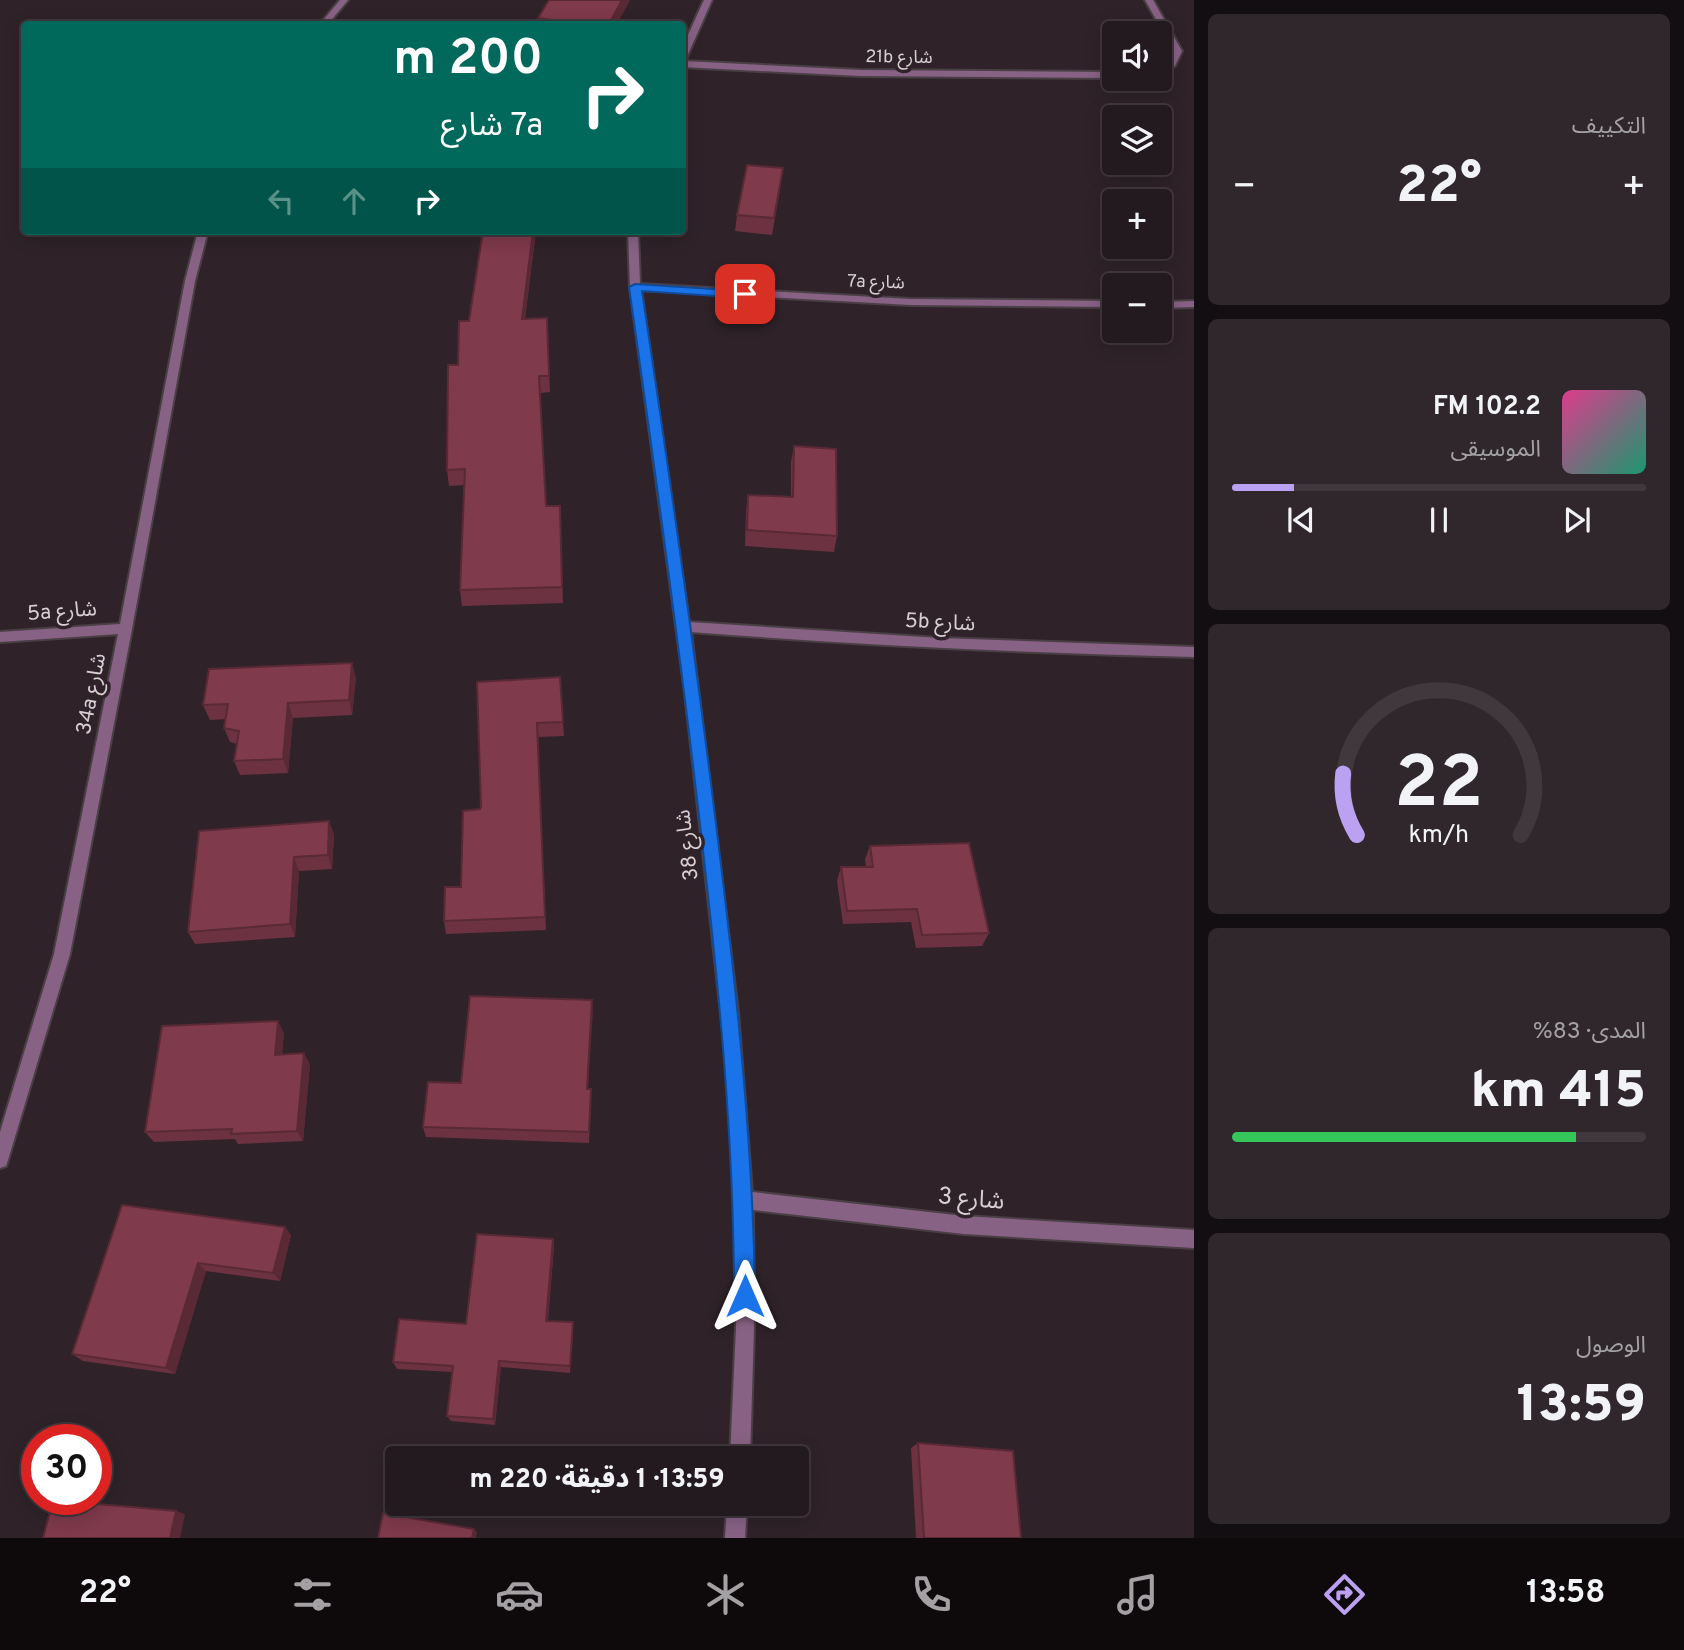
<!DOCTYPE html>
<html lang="ar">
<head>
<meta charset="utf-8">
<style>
	:root { --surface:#231a1f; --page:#2f272c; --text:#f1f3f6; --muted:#a3a1a4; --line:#40383d; --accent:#bca0f2 }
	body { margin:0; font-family:Overpass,"Noto Sans Arabic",sans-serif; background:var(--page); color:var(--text); direction:rtl; height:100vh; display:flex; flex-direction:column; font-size:26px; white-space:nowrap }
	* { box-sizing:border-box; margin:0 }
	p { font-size:23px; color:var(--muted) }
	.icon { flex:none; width:38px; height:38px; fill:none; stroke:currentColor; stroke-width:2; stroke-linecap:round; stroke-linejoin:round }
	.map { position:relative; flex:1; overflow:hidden; direction:ltr }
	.side { display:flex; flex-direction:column; gap:14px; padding:14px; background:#130e11; width:490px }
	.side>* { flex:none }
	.guide { position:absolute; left:21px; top:21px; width:665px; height:214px; border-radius:7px; box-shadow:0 4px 18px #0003,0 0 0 2px var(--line); direction:rtl; background:#00695c; color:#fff; overflow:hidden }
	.tools { position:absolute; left:1102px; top:21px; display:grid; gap:14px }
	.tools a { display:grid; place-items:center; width:70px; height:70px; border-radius:7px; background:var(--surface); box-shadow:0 4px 18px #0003,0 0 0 2px var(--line); font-size:35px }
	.speed { position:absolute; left:21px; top:1424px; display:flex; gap:14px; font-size:35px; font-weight:700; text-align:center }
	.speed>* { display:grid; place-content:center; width:91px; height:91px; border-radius:50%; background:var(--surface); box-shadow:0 4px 18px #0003,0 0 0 2px var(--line); line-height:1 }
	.speed .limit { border:10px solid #d22; background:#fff; color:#111 }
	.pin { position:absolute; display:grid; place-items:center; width:60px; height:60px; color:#fff; margin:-30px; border-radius:14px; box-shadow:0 4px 10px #0006 }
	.me { position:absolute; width:77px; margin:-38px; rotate:0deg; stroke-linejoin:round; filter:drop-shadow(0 0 5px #0008) }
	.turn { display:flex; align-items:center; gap:24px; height:147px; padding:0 28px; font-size:32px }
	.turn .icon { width:91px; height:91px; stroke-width:2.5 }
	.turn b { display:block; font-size:49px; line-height:60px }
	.lanes { display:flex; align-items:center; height:66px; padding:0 28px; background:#0003; justify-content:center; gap:35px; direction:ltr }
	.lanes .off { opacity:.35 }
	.big { font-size:52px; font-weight:800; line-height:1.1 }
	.side .tile { flex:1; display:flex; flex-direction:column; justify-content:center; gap:10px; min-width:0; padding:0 24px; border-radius:10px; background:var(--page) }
	.side .dial { align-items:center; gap:0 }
	.dial svg { height:182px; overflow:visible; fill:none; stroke:var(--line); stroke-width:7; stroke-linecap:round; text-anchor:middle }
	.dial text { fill:var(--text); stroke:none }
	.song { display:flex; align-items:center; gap:21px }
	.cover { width:84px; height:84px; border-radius:10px; background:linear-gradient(135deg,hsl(330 70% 55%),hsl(160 70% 35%)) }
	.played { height:7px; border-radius:4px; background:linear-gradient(90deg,var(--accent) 15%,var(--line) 15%) }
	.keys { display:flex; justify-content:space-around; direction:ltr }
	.heat { display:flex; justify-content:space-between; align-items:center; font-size:38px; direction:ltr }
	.charge { height:10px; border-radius:5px; background:linear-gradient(90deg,#34c759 83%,var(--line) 0) }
	.trip { position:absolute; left:385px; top:1446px; width:424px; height:70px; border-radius:7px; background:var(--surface); box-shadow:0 4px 18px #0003,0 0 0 2px var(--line); font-weight:800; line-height:70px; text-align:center; direction:rtl }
	.tabs { display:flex; height:112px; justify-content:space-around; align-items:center; background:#0e0a0c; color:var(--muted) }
	.tabs .icon { width:49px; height:49px }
	.tabs .active { color:var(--accent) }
	.tabs b { font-size:32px; color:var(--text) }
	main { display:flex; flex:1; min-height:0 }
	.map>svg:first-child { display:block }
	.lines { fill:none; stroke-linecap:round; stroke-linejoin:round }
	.street-casing { stroke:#4a3f44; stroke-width:4 }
	.street { fill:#886285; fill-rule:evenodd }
	.wall { fill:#6d3241 }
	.shaded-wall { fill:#592935 }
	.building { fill:#7f3a4c; stroke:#592935; stroke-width:2 }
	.route { fill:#1a73e8; stroke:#114b97; stroke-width:2 }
	.labels { text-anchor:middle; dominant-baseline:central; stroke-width:7; stroke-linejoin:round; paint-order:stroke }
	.far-street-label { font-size:18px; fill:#d8cfd3; stroke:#2f2329 }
	.street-label { font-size:21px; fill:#d8cfd3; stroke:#2f2329 }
	.near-street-label { font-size:24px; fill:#d8cfd3; stroke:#2f2329 }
</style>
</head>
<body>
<main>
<section class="side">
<div class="tile"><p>التكييف</p>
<div class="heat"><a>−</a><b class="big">22°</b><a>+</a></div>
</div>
<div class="tile">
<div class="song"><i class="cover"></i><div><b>102.2 FM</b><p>الموسيقى</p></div></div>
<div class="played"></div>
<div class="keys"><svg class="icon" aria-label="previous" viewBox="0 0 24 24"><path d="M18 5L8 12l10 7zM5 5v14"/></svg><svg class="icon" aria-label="pause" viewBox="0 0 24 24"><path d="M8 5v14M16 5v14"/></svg><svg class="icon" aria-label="next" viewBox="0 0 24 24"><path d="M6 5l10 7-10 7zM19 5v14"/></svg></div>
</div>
<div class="tile dial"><svg viewBox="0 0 100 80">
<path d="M14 69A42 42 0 1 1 86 69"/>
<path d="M14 69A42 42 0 0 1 8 42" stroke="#bca0f2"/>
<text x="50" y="56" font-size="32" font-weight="700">22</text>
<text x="50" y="72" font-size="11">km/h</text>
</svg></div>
<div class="tile"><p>المدى · 83%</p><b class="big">415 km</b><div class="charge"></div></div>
<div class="tile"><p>الوصول</p><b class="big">13:59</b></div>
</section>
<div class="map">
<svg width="1194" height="1538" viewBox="0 0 1194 1538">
	<rect width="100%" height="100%" fill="#2f2329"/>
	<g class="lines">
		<!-- street casing -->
		<g class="street-casing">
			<path id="street" d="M340,0H348L328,24H320Z
				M704,0H712L686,59L683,61L860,70L1115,72V78L860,76L682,67V48Z
				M1145,0H1153L1182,51L1175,66L1160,74V68L1169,62L1174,51Z
				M198,231H208L195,281L132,629L70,954L8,1160L6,1166L0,1168V1132L54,954L118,634L0,642V632L120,624L185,281Z
				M628,231H638L640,284L910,299L1115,301V307L910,305L641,290L689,622L940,638L1194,647V657C1026,653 858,645 691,632L738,1012L752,1192L964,1216L1194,1230V1248L964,1234L753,1210L754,1328L750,1458H730L736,1328V1230L726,1058L685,692L630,287Z
				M1194,301V307L1160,308V302Z
				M727,1503H747L745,1538H725Z"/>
		</g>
		<!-- street -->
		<use href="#street" class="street"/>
	</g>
	<!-- wall -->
	<path class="wall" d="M630,0L617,24H538V18Z
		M781,184L772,235L735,231L737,215Z
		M475,231H536L525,319L547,318L550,392L540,393L546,506H560L563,603L462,606L460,590L464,485L449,486L447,470L458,365L469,321L483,232Z
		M794,446L837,536L834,552L745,546L746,511L748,495L791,497V462Z
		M356,678L352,715L293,718L288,773L240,775L234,761L237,744L230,742L224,728L226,719L210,720L203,705Z
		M477,682L563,722L564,736L538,737L546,930L446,934L444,921L461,887L481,806Z
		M329,821L334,835L332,869L299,871L295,937L195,944L188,932Z
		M870,846L989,933L982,946L916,948L911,922L843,924L837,881L841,867H866L865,859Z
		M592,1000L588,1089L591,1100L589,1143L426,1137L423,1127L461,1083Z
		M284,1033L282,1054L310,1064L303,1141L238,1144L235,1139L154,1142L145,1132Z
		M122,1205L285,1227L291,1235L280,1281L206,1271L175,1374L83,1361L72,1354Z
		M553,1239L554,1247L548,1321L573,1322L570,1373L501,1367L495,1425L451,1421L447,1416L453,1372L397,1369L393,1362L466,1324Z
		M918,1443L1021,1538H916L911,1448Z"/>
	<!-- shaded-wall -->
	<path class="shaded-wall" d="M622,0H630L617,24H609Z
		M533,231H536L523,335L522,319Z
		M352,663L356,678L352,715L349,700Z
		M288,703L293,718L288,773L283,759Z
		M329,821L334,835L332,869L328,855Z
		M294,857L299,871L295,937L290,924Z
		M592,1000L593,1012L587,1100V1089Z
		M278,1021L284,1033L280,1066L275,1055Z
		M304,1053L310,1064L303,1141L297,1131Z
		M285,1227L291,1235L280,1281L273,1273Z
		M553,1239L554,1247L547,1328L546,1321Z
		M198,1263L206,1271L175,1374L166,1368Z
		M499,1361L501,1367L495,1425L493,1419Z
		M176,1511L185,1514L180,1538H170Z
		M474,1529L477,1532L476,1538H472Z"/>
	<!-- building -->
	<path class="building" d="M549,0H622L609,24H566L568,22L538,18Z
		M747,165L783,168L774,218L737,215Z
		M483,231H533L522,319L547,318L549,376H539L546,506H560L562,587L460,590L465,469L447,470L448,365H458L459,321H469Z
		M794,446L836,449L837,536L747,530L748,495L793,497Z
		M352,663L349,700L288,703L283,759L234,761L239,731L224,728L228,704L203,705L209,669Z
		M560,677L563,722L537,723L545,917L444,921L445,887H461L463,811L480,809L481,806L477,682Z
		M329,821L328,855L294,857L290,924L188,932L199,831Z
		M969,843L989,933L922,935L917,909L847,911L841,867H873L870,846Z
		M470,996L592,1000L587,1089H591L589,1132L423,1127L428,1082L461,1083Z
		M278,1021L275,1055L304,1053L297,1131L231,1134L232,1129L145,1132L162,1026Z
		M122,1205L285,1227L273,1273L198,1263L166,1368L72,1354Z
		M477,1234L553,1239L546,1321L573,1322L570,1366L499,1361L493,1419L447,1416L453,1366L393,1362L399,1319L466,1324Z
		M918,1443L1013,1451L1021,1538H924Z
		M53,1500L176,1511L170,1538H43Z
		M383,1513L474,1529L472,1538H378Z"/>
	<!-- route -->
	<path class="route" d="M635,284L745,291L751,294L745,298L642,291C669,471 695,651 717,832C736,986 753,1140 755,1296L752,1303L745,1306L737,1303L734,1296C734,1141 719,987 701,833C680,650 655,469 629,287Z"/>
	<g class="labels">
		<!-- far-street labels -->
		<g class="far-street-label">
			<text transform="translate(899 58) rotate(1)">21b شارع</text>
			<text transform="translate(876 283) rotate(2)">7a شارع</text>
		</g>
		<!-- street labels -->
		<g class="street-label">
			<text transform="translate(62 612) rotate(-4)">5a شارع</text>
			<text transform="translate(940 623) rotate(3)">5b شارع</text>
			<text transform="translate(92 694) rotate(-79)">34a شارع</text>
			<text transform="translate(688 845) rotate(-97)">شارع 38</text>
		</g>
		<!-- near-street labels -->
		<g class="near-street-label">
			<text transform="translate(971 1200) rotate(5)">شارع 3</text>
		</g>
	</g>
</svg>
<div class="tools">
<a><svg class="icon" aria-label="sound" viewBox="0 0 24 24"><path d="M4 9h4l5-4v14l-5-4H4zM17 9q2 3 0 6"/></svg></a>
<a><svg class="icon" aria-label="layers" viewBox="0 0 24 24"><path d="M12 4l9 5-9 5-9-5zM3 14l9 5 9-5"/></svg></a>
<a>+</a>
<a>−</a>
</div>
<div class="speed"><div class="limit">30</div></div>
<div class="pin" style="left:745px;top:294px;background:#d93025"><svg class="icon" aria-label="arrive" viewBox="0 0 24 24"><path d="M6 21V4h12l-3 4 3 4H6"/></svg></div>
<svg class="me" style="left:745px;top:1296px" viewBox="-20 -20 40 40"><path d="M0-17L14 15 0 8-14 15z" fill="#1a73e8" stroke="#fff" stroke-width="4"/></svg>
<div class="trip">13:59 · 1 دقيقة · 220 m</div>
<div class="guide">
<div class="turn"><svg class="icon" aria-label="right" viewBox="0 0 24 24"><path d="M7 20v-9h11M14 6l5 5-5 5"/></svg><div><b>200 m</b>7a شارع</div></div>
<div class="lanes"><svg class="icon off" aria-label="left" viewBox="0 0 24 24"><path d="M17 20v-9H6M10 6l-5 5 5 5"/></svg><svg class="icon off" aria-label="ahead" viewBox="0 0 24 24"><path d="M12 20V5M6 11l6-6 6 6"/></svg><svg class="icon" aria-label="right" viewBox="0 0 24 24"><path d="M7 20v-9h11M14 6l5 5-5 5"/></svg></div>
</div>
</div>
</main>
<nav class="tabs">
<b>13:58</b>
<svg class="icon active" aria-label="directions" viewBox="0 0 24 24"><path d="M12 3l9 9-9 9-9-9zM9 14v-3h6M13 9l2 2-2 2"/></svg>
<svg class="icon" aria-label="music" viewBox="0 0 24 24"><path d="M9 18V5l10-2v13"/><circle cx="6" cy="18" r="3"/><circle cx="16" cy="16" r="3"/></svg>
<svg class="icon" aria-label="phone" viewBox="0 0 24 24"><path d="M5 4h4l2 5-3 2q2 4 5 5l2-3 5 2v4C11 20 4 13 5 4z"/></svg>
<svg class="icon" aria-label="climate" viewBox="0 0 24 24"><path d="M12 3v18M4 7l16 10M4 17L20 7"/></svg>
<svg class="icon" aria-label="car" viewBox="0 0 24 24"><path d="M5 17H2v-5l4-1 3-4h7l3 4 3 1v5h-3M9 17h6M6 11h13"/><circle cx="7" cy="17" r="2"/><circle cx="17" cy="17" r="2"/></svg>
<svg class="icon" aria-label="filters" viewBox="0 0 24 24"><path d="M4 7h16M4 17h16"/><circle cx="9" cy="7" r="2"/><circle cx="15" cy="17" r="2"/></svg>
<b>22°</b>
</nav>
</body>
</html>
